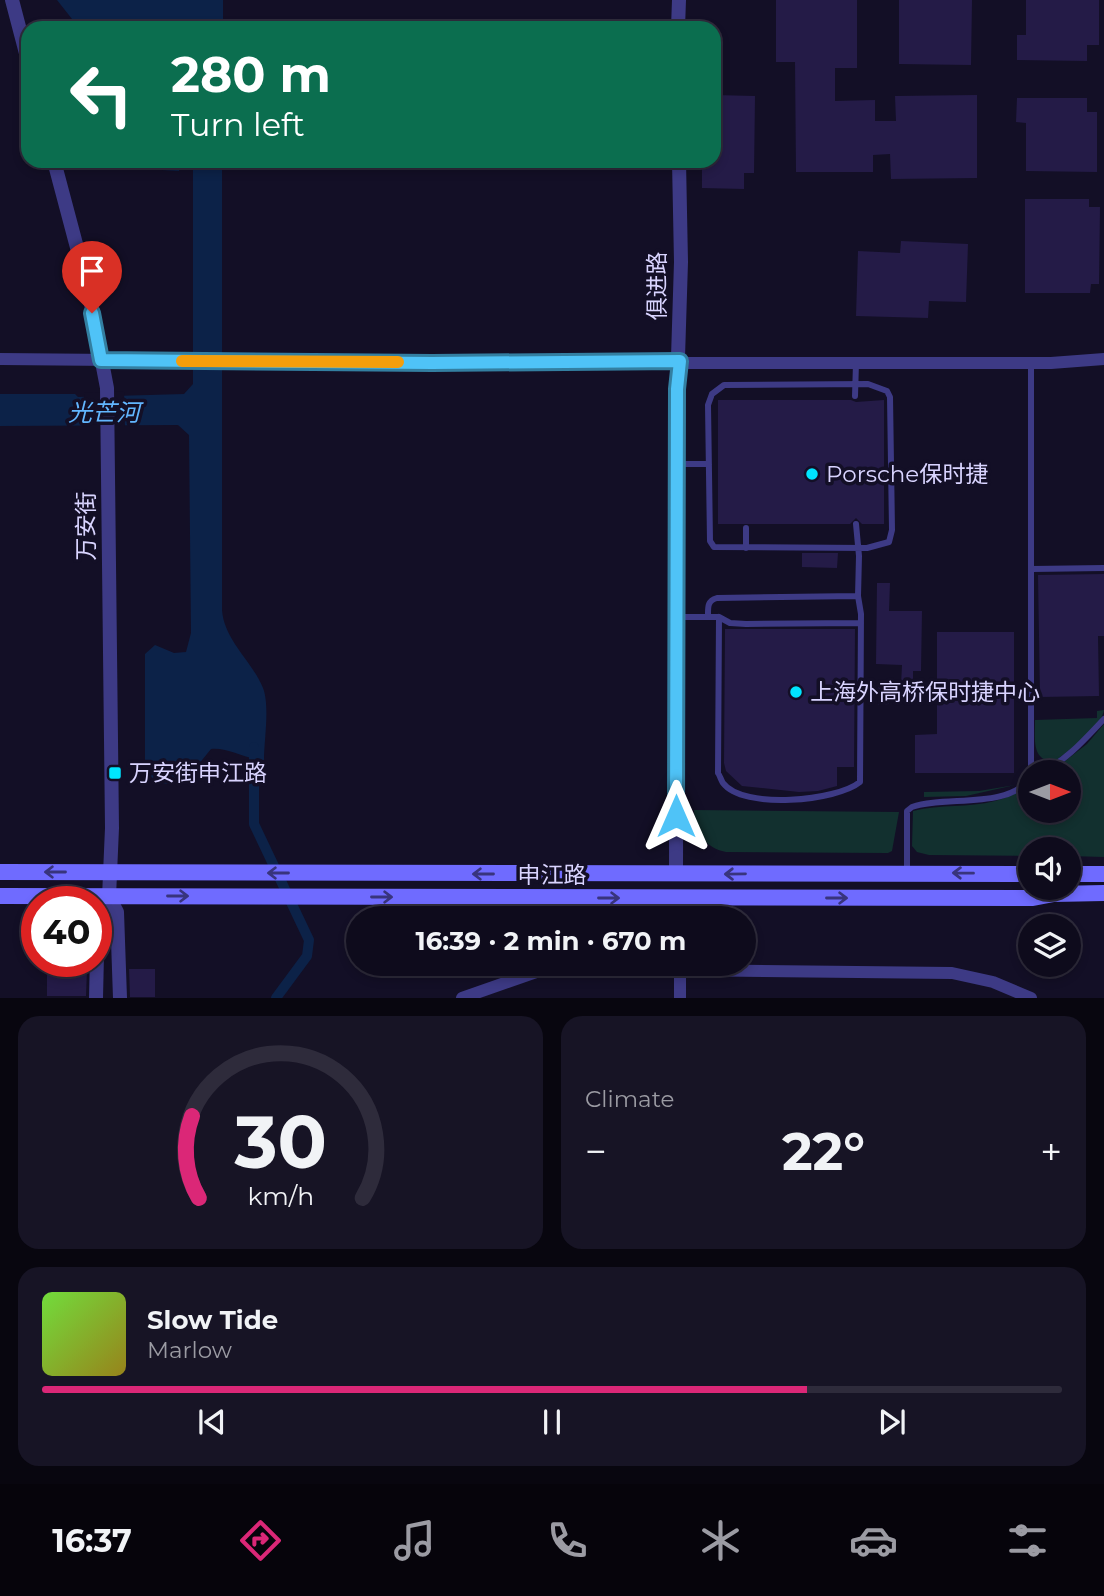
<!DOCTYPE html>
<html lang="en">
<head>
<meta charset="utf-8">
<style>
	:root { --surface:#0e0b1c; --page:#171425; --text:#f1f3f6; --muted:#9b9ba3; --line:#2e2b3b; --accent:#db2777 }
	body { margin:0; font-family:Montserrat,"Noto Sans SC",sans-serif; background:var(--page); color:var(--text); height:100vh; display:flex; flex-direction:column; font-size:26px; white-space:nowrap }
	* { box-sizing:border-box; margin:0 }
	p { font-size:23px; color:var(--muted) }
	.icon { flex:none; width:38px; height:38px; fill:none; stroke:currentColor; stroke-width:2; stroke-linecap:round; stroke-linejoin:round }
	.map { position:relative; height:998px; overflow:hidden }
	.details { display:flex; flex-direction:column; gap:18px; padding:18px; background:#08060f; flex:1 }
	.details>* { flex:none }
	.hud { position:absolute; left:21px; top:21px; width:700px; height:147px; border-radius:21px; box-shadow:0 4px 10px #0003,0 0 0 2px var(--line); background:#0b6e4f; color:#fff; overflow:hidden }
	.needle { width:46px; rotate:90deg }
	.tools { position:absolute; left:1018px; top:760px; display:grid; gap:14px }
	.tools a { display:grid; place-items:center; width:63px; height:63px; border-radius:50%; background:var(--surface); box-shadow:0 4px 10px #0003,0 0 0 2px var(--line); font-size:35px }
	.speed { position:absolute; left:21px; top:886px; display:flex; gap:14px; font-size:35px; font-weight:700; text-align:center }
	.speed>* { display:grid; place-content:center; width:91px; height:91px; border-radius:50%; background:var(--surface); box-shadow:0 4px 10px #0003,0 0 0 2px var(--line); line-height:1 }
	.speed .limit { border:10px solid #d22; background:#fff; color:#111 }
	.pin { position:absolute; display:grid; place-items:center; width:60px; height:60px; color:#fff; margin:-72px -30px; border-radius:50% 50% 50% 0; rotate:-45deg; box-shadow:0 0 7px #0007 }
	.pin .icon { rotate:45deg }
	.me { position:absolute; width:77px; margin:-38px; rotate:0deg; stroke-linejoin:round; filter:drop-shadow(0 0 5px #0008) }
	.turn { display:flex; align-items:center; gap:24px; height:147px; padding:0 35px; font-size:32px }
	.turn .icon { width:91px; height:91px; stroke-width:2.5 }
	.turn b { display:block; font-size:49px; line-height:60px }
	.big { font-size:52px; font-weight:700; line-height:1.1 }
	.details .tile { flex:1; display:flex; flex-direction:column; justify-content:center; gap:10px; min-width:0; padding:0 24px; border-radius:21px; background:var(--page) }
	.details .dial { align-items:center; gap:0 }
	.dial svg { height:182px; overflow:visible; fill:none; stroke:var(--line); stroke-width:7; stroke-linecap:round; text-anchor:middle }
	.dial text { fill:var(--text); stroke:none }
	.song { display:flex; align-items:center; gap:21px }
	.cover { width:84px; height:84px; border-radius:10px; background:linear-gradient(135deg,hsl(100 70% 55%),hsl(50 70% 35%)) }
	.played { height:7px; border-radius:4px; background:linear-gradient(90deg,var(--accent) 75%,var(--line) 75%) }
	.keys { display:flex; justify-content:space-around; direction:ltr }
	.heat { display:flex; justify-content:space-between; align-items:center; font-size:38px; direction:ltr }
	.details .tiles { flex:1; display:grid; gap:18px; grid-template-columns:1fr 1fr }
	.tile:last-child { grid-column:span 2 }
	.trip { position:absolute; left:346px; top:906px; width:410px; height:70px; border-radius:35px; background:var(--surface); box-shadow:0 4px 10px #0003,0 0 0 2px var(--line); font-weight:700; line-height:70px; text-align:center }
	.tabs { display:flex; height:112px; justify-content:space-around; align-items:center; background:#06040b; color:var(--muted) }
	.tabs .icon { width:49px; height:49px }
	.tabs .selected { color:var(--accent) }
	.tabs b { font-size:32px; color:var(--text) }
	.map>svg:first-child { display:block }
	.green { fill:#12302f }
	.water { fill:#0c2248 }
	.pier { fill:#130f26 }
	.lines { fill:none; stroke-linecap:round; stroke-linejoin:round }
	.canal { stroke:#0c2248; stroke-width:10 }
	.building { fill:#241b47 }
	.service { stroke:#3d3a85; stroke-width:6 }
	.minor { stroke:#3d3a85; stroke-width:12 }
	.tertiary { stroke:#3d3a85; stroke-width:14 }
	.secondary { stroke:#6f6bff; stroke-width:16 }
	.oneway { stroke:#38347d }
	.route-casing { stroke:#337fa1; stroke-width:18 }
	.route { stroke:#4fc3f7; stroke-width:12 }
	.slow { stroke:#f59e0b; stroke-width:12 }
	.poi-dot { fill:#00e5ff; stroke:#130f26; stroke-width:2.5 }
	.labels { text-anchor:middle; dominant-baseline:central; stroke-width:7; stroke-linejoin:round; paint-order:stroke }
	.street-label { font-size:23px; fill:#d9d4ff; stroke:#130f26 }
	.poi-label { font-size:23px; fill:#d9d4ff; stroke:#130f26; text-anchor:start }
	.water-label { font-size:24px; font-style:italic; fill:#62b6ff; stroke:#130f26 }
</style>
</head>
<body>
<div class="map">
<svg width="1104" height="998" viewBox="0 0 1104 998">
	<rect width="100%" height="100%" fill="#130f26"/>
	<!-- green -->
	<path class="green" d="M1104,710C1102,726 1069,751 1055,761C1031,762 1035,738 1035,720L1097,718V711Z
		M1104,724V857L1069,856V849H1031V856L929,855L917,852L912,846L913,811C941,804 968,808 995,801C1008,798 1019,791 1031,785V810H1069V772H1051L1087,744Z
		M1015,785L966,796L924,797V792L979,791Z
		M694,810L899,812L892,851L888,853L726,852C705,848 694,831 694,810Z"/>
	<!-- water -->
	<path class="water" d="M57,0H223V28H76L72,19Z
		M124,161H179V171L129,168Z
		M193,161H222V610C224,640 252,661 263,688C270,706 264,740 264,760C244,759 228,747 211,749L194,770L197,773C192,785 171,786 159,782C154,781 149,774 145,771V654L155,645L174,653L186,652L191,633L189,435L178,425L0,426V394H75L78,397L184,394L193,384Z"/>
	<!-- pier -->
	<path class="pier" d="M124,391L125,428H85L84,393Z"/>
	<g class="lines">
		<!-- canal -->
		<path class="canal" d="M254,747V824L309,940L307,956L276,998"/>
	</g>
	<!-- building -->
	<path class="building" d="M776,0H857V68H835V101L875,100V121H896L895,96L977,95V178L891,179L890,154L873,155V172H796L795,62H776Z
		M899,0H972L971,65L899,64Z
		M1026,0H1099V45H1087V61L1017,60V35H1026Z
		M714,95L755,96L754,173H744V189L702,188V161H714Z
		M1017,98H1087V112H1097V172L1026,171V123L1016,122Z
		M1025,199H1089V207H1100L1099,284H1091L1090,293H1025Z
		M901,241L968,244L966,302L929,301L928,318L856,316L858,251L900,253Z
		M718,400H851L856,402L884,400V524H862L856,518L850,524H718Z
		M802,553H838L837,568L802,567Z
		M1104,574V636H1098L1099,696L1040,697L1038,575Z
		M877,583H890L889,611H922L921,671H913V697H889V704L878,705V685H901L902,665L876,664Z
		M725,629H855L854,767H837V786L818,791L799,792L742,786L726,771L724,763Z
		M937,632H1014V773H915V735L937,734Z
		M87,969L86,996H47V970Z
		M129,969H155V997H130Z"/>
	<g class="lines">
		<!-- service -->
		<path class="service" d="M868,384L887,391L890,397L892,530L889,542L867,548L714,547L710,541L708,405L712,394L724,385Z
			M855,396L856,363
			M683,464H709
			M746,528V548
			M1032,569L1104,568
			M677,617H719L718,773C719,774 722,782 723,783C743,810 837,801 860,782L861,614L858,596L859,556L856,524
			M708,617C708,607 707,601 717,598L858,596
			M719,617L730,623L746,624L861,623
			M1031,772V363
			M1042,772C1067,760 1085,739 1104,719
			M907,873V811L912,807C946,795 1006,810 1031,778"/>
		<!-- minor -->
		<path class="minor" d="M0,359L432,363H1051L1104,359
			M462,998L539,971L680,970L952,973L993,982L1031,998
			M680,998V970"/>
		<!-- tertiary -->
		<path class="tertiary" d="M12,0L28,61
			M678,28L679,0
			M54,161L88,289L107,388L112,828L109,897L117,912L120,998
			M676,874L677,389L681,262L679,161
			M96,998L98,911L109,897"/>
		<!-- secondary -->
		<path class="secondary" d="M0,872L1031,874
			M1069,874H1104
			M0,896L1033,898L1054,894L1104,893"/>
	</g>
	<!-- one-way arrows -->
	<defs><path id="oneway-shaft" d="M-6 0H5M1.5-3L5.5 0L1.5 3" fill="none" stroke-width="1.6" stroke-linecap="round" stroke-linejoin="round" transform="scale(1.75)"/></defs>
	<g class="oneway">
		<use href="#oneway-shaft" transform="translate(55 872) rotate(-180)"/>
		<use href="#oneway-shaft" transform="translate(278 873) rotate(-180)"/>
		<use href="#oneway-shaft" transform="translate(963 873) rotate(-179)"/>
		<use href="#oneway-shaft" transform="translate(483 874) rotate(180)"/>
		<use href="#oneway-shaft" transform="translate(735 874) rotate(179)"/>
		<use href="#oneway-shaft" transform="translate(178 896)"/>
		<use href="#oneway-shaft" transform="translate(382 897)"/>
		<use href="#oneway-shaft" transform="translate(609 898)"/>
		<use href="#oneway-shaft" transform="translate(837 898)"/>
	</g>
	<g class="lines">
		<!-- route casing -->
		<g class="route-casing">
			<path id="route" d="M92,313L101,360L432,363L680,361L677,389L676,816"/>
		</g>
		<!-- route -->
		<use href="#route" class="route"/>
		<!-- slow -->
		<path class="slow" d="M182,361L398,362"/>
	</g>
	<!-- markers -->
	<g class="poi-dot">
		<circle cx="812" cy="474" r="7"/>
		<circle cx="796" cy="692" r="7"/>
		<rect x="108" y="766" width="14" height="14" rx="3.5"/>
	</g>
	<g class="labels">
		<!-- street labels -->
		<g class="street-label">
			<text transform="translate(657 286) rotate(-90)">俱进路</text>
			<text transform="translate(86 526) rotate(-90)">万安街</text>
			<text x="552" y="875">申江路</text>
		</g>
		<!-- poi labels -->
		<g class="poi-label">
			<text x="826" y="474">Porsche保时捷</text>
			<text x="810" y="692">上海外高桥保时捷中心</text>
			<text x="129" y="773">万安街申江路</text>
		</g>
		<!-- water labels -->
		<g class="water-label">
			<text x="104" y="412">光芒河</text>
		</g>
	</g>
</svg>
<div class="tools">
<a><svg class="needle" viewBox="-14 -14 28 28"><path d="M0-13l5 13h-10z" fill="#e53935"/><path d="M0 13l5-13h-10z" fill="#9b9ba3"/></svg></a>
<a><svg class="icon" aria-label="sound" viewBox="0 0 24 24"><path d="M4 9h4l5-4v14l-5-4H4zM17 9q2 3 0 6"/></svg></a>
<a><svg class="icon" aria-label="layers" viewBox="0 0 24 24"><path d="M12 4l9 5-9 5-9-5zM3 14l9 5 9-5"/></svg></a>
</div>
<div class="speed"><div class="limit">40</div></div>
<div class="pin" style="left:92px;top:313px;background:#d93025"><svg class="icon" aria-label="arrive" viewBox="0 0 24 24"><path d="M6 21V4h12l-3 4 3 4H6"/></svg></div>
<svg class="me" style="left:676px;top:816px" viewBox="-20 -20 40 40"><path d="M0-17L14 15 0 8-14 15z" fill="#4fc3f7" stroke="#fff" stroke-width="4"/></svg>
<div class="trip">16:39 · 2 min · 670 m</div>
<div class="hud">
<div class="turn"><svg class="icon" aria-label="left" viewBox="0 0 24 24"><path d="M17 20v-9H6M10 6l-5 5 5 5"/></svg><div><b>280 m</b>Turn left</div></div>
</div>
</div>
<section class="details">
<div class="tiles">
<div class="tile dial"><svg viewBox="0 0 100 80">
<path d="M14 69A42 42 0 1 1 86 69"/>
<path d="M14 69A42 42 0 0 1 11 33" stroke="#db2777"/>
<text x="50" y="56" font-size="32" font-weight="700">30</text>
<text x="50" y="72" font-size="11">km/h</text>
</svg></div>
<div class="tile"><p>Climate</p>
<div class="heat"><a>−</a><b class="big">22°</b><a>+</a></div>
</div>
<div class="tile">
<div class="song"><i class="cover"></i><div><b>Slow Tide</b><p>Marlow</p></div></div>
<div class="played"></div>
<div class="keys"><svg class="icon" aria-label="previous" viewBox="0 0 24 24"><path d="M18 5L8 12l10 7zM5 5v14"/></svg><svg class="icon" aria-label="pause" viewBox="0 0 24 24"><path d="M8 5v14M16 5v14"/></svg><svg class="icon" aria-label="next" viewBox="0 0 24 24"><path d="M6 5l10 7-10 7zM19 5v14"/></svg></div>
</div>
</div>
</section>
<nav class="tabs">
<b>16:37</b>
<svg class="icon selected" aria-label="directions" viewBox="0 0 24 24"><path d="M12 3l9 9-9 9-9-9zM9 14v-3h6M13 9l2 2-2 2"/></svg>
<svg class="icon" aria-label="music" viewBox="0 0 24 24"><path d="M9 18V5l10-2v13"/><circle cx="6" cy="18" r="3"/><circle cx="16" cy="16" r="3"/></svg>
<svg class="icon" aria-label="phone" viewBox="0 0 24 24"><path d="M5 4h4l2 5-3 2q2 4 5 5l2-3 5 2v4C11 20 4 13 5 4z"/></svg>
<svg class="icon" aria-label="climate" viewBox="0 0 24 24"><path d="M12 3v18M4 7l16 10M4 17L20 7"/></svg>
<svg class="icon" aria-label="car" viewBox="0 0 24 24"><path d="M5 17H2v-5l4-1 3-4h7l3 4 3 1v5h-3M9 17h6M6 11h13"/><circle cx="7" cy="17" r="2"/><circle cx="17" cy="17" r="2"/></svg>
<svg class="icon" aria-label="filters" viewBox="0 0 24 24"><path d="M4 7h16M4 17h16"/><circle cx="9" cy="7" r="2"/><circle cx="15" cy="17" r="2"/></svg>
</nav>
</body>
</html>
